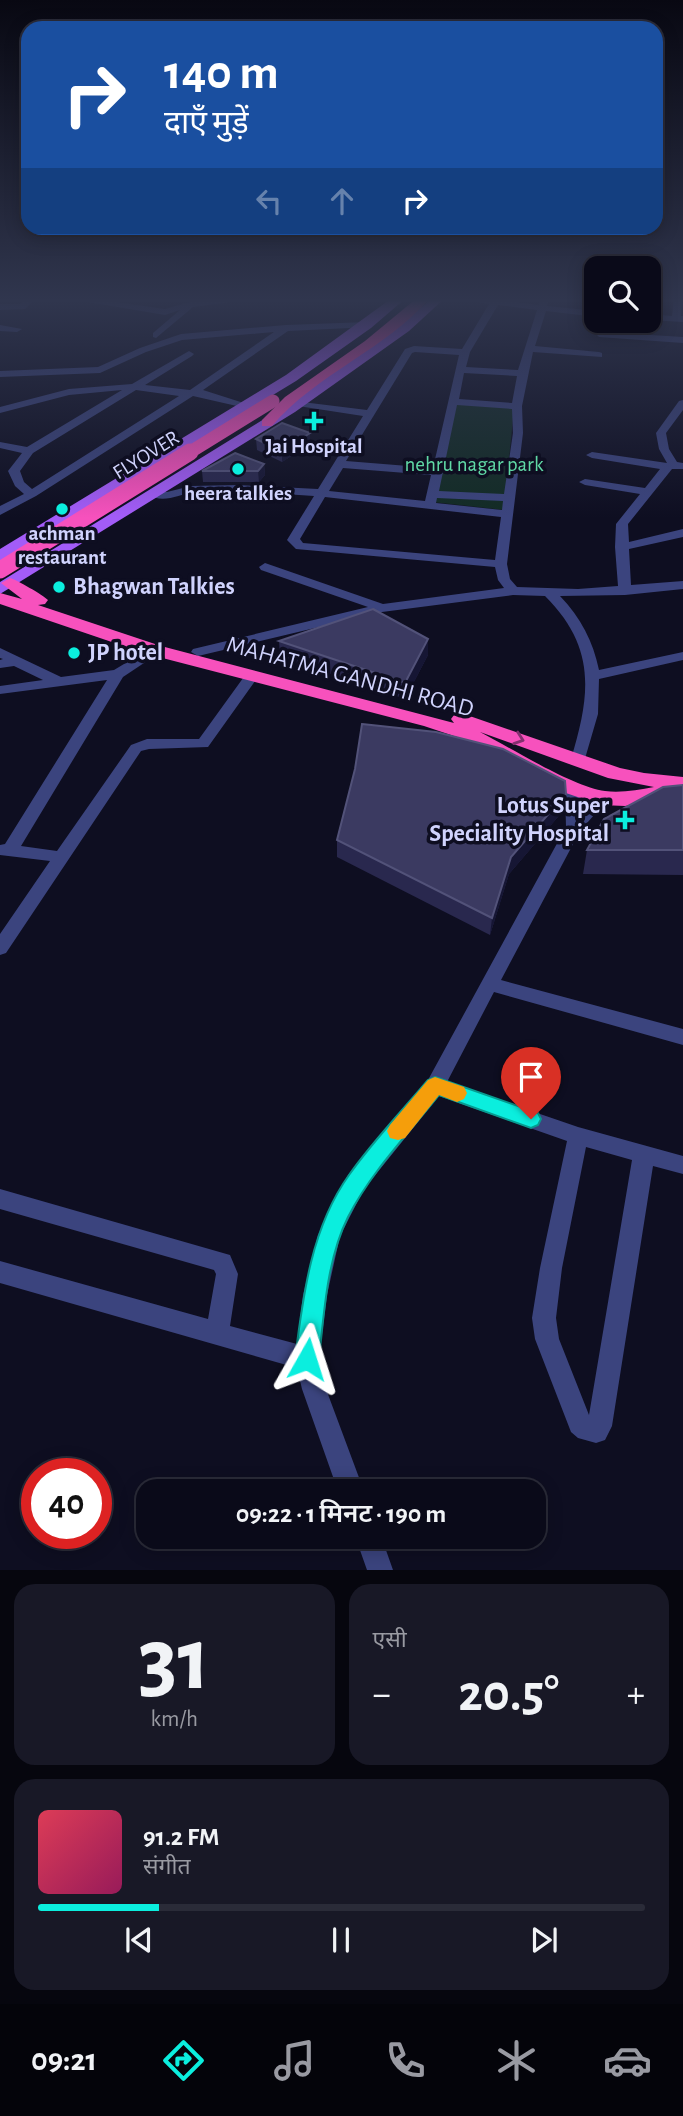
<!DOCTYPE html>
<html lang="hi">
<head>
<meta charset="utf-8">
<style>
	:root { --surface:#0a0a19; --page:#181826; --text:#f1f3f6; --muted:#999aa2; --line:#2a2b38; --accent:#0beede }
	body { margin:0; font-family:"Alegreya Sans","Noto Sans Devanagari",sans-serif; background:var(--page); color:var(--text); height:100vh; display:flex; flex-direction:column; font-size:26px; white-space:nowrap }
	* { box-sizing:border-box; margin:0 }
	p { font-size:23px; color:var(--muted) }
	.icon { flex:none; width:38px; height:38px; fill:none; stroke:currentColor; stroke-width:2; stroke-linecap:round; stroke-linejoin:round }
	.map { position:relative; height:1570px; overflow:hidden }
	.side { display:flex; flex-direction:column; gap:14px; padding:14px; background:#06060e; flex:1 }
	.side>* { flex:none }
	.top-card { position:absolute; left:21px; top:21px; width:642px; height:214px; border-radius:21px; box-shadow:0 4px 18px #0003,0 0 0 2px var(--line); background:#1a4fa0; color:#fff; overflow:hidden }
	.tools { position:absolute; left:584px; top:256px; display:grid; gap:14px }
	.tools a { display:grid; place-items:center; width:77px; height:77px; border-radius:14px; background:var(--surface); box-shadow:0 4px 18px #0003,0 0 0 2px var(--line); font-size:35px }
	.speed { position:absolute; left:21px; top:1458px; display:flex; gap:14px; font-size:35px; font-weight:700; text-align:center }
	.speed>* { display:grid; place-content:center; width:91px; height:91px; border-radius:50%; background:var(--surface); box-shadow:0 4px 18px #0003,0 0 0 2px var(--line); line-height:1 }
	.speed .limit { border:10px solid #d22; background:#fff; color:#111 }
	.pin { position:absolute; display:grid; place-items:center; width:60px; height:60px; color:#fff; margin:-72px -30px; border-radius:50% 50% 50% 0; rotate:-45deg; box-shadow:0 0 7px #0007 }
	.pin .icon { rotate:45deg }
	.me { position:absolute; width:77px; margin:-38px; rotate:6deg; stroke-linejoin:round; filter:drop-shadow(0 0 5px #0008) }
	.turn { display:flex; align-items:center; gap:24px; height:147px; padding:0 28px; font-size:32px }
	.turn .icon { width:91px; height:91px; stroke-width:2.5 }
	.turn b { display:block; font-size:49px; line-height:60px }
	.lanes { display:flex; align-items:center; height:66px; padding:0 28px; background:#0003; justify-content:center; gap:35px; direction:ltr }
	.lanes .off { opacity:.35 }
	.big { font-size:52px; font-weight:600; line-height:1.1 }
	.side .tile { flex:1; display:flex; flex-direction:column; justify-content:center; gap:10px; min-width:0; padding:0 24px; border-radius:21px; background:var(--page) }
	.side .dial { align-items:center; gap:0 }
	.dial b { font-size:91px; line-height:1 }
	.song { display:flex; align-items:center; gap:21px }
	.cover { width:84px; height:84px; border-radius:10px; background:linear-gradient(135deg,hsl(350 70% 55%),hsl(330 70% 35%)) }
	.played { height:7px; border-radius:4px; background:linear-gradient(90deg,var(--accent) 20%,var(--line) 20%) }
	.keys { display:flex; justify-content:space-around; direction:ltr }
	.heat { display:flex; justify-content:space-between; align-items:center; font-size:38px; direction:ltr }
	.side .tiles { flex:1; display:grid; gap:14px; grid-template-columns:1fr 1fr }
	.tile:last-child { grid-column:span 2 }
	.trip { position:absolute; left:136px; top:1479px; width:410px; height:70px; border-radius:21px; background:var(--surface); box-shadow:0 4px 18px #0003,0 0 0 2px var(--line); font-weight:600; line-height:70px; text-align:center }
	.dock { display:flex; height:112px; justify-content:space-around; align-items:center; background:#04040a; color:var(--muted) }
	.dock .icon { width:49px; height:49px }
	.dock .on { color:var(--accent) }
	.dock b { font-size:32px; color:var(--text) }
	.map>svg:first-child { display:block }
	.green { fill:#122b25 }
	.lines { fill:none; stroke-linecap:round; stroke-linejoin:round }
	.minor { fill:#3b447e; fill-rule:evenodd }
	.major { fill:#a35cf8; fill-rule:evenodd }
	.highway { fill:#f751bd; fill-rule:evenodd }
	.highway-bridge-far1 { stroke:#f751bd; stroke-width:13 }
	.highway-bridge { stroke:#f751bd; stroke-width:17 }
	.wall { fill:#29284e }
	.shaded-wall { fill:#161634 }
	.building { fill:#3b3a61; stroke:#525279; stroke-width:2 }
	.oneway { stroke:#82306f }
	.route { fill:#0beede; stroke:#079b90; stroke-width:2 }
	.slow { fill:#f59e0b }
	.poi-dot { fill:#0beede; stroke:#0e0e21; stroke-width:2.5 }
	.labels { text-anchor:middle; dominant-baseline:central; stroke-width:7; stroke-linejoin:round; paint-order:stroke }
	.far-poi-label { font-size:21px; font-weight:bold; fill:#d0d3fd; stroke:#0e0e21 }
	.far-street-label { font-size:21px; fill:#d0d3fd; stroke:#0e0e21 }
	.far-park-label { font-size:21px; fill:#60d9a6; stroke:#0e0e21 }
	.poi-label { font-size:24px; font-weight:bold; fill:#d0d3fd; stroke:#0e0e21; text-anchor:start }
	.street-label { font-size:24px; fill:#d0d3fd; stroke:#0e0e21 }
</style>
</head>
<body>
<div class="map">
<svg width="683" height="1570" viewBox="0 0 683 1570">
	<rect width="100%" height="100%" fill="#0e0e21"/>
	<!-- green -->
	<path class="green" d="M449,403L514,408L504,510L432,502Z"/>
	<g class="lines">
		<!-- minor -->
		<path class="minor" d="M26,298H36L25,309L0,310V304H20Z
			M64,298H88L165,309L197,300L262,298L193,307L156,338L153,337V333L180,310L165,315Z
			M454,298H484L539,305L540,298H549L547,306L597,311V317L546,311L535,346L599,352L602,353V357L533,352L522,406L523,433L507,564L510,579L517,587L578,589L618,586L615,547L616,524L640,494L585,485L579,482L585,479L645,488L660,469L592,458L586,455L592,452L667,463L659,449L656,433L679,401L683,400V410L666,433L669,449L677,462L683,463V469H672L628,524L629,542L683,529V537L629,549L631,585L683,581V589L625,595L560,596C581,618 593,641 599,670L683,652V660L599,679L598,714L584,762H574L571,759C591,693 596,647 545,596L513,595L382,612L198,656L191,652L193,649L368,607L261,570L259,567L265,563L383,604L504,588L498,580L495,567L296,549L287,540L314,496C274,494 234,489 195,492C178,494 163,505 148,494L154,491L167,492L191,486L238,485L318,489L363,416L298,406L294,405V401L367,410L405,349L414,346L462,349L489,304ZM498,305L537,310L518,370L466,367L470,352ZM415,352L459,355L433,468L346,461L412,353ZM464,373L517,376L512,403L459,399ZM457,405L512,409L513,433L504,494L439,491ZM343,468L431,475L425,501L329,491ZM325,497L501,517L495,560L303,543L300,539ZM437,498L503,501L502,510L436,503Z
			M674,298H682L681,316H683V322L649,320V314L672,316Z
			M367,322L372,325L370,327L288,331L203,390L250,405V409L193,396L36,496L0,515V506L24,494L15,486L8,471L22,453L0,448V442L27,447L122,390L69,395L0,413V407L69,389L132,384L189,351L194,354L192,356L145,385L190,390L274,332L182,340L146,352L100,373L0,377V371L98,367L140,348L181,334L286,325ZM136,390L179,396L32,489L24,482L20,471L33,453Z
			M0,325L22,329L17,332L0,331Z
			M602,332L683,337V343L599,337L597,335Z
			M154,646L159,647L161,650L159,653L123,677L21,846L57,851L131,745L147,739H199L246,674L251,673L258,677L208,747L149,749L141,751L6,953L0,955V934L50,861L0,855V845L5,844L107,680L0,694V686L43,680L14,666L0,668V660L3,659L0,658V648L61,677L114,670Z
			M573,784L581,789L582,809L595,794L601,793L609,798L580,831L501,980L683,1029V1045L494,992L447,1082L578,1127L683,1156V1174L653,1166L612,1426L605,1440L596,1443L578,1438L571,1432L535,1339L532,1318L540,1268L567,1141L439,1096L364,1189L340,1236L327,1295L319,1359L326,1389L364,1491H338L302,1389L297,1368L0,1283V1261L208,1319L216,1274L214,1270L0,1209V1189L230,1255L238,1274L230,1326L297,1344L303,1295L318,1235L348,1175L428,1080L566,827L565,789ZM586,1147L632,1160L589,1415L559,1339L556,1318L562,1268Z
			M355,1536H381L393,1570H367Z"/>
		<!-- major -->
		<path class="major" d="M392,298H406L371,328L296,381L0,561V549L286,375Z
			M432,298H445L409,331L295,412L0,594V582L285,406L401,325Z"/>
		<!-- highway -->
		<path class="highway" d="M417,298H430C385,350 316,374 272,426H262V420L285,397L365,341Z
			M10,578C17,580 43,595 48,600L45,604L38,605L161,646L454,723L451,719L454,715L461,713L620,768L644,773L683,777V797L625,806L601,805L563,792L460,738L424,726L147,654L0,604V593L22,599L1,583ZM480,732L608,778L654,787C638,790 621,793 605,791C573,787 511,748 480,732Z"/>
		<!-- highway-bridge-far1 -->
		<path class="highway-bridge-far1" d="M187,454L273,401"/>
		<!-- highway-bridge -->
		<path class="highway-bridge" d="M0,570L190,452"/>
	</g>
	<!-- wall -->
	<path class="wall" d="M310,433V444L282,462L257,450L256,439Z
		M264,464L265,475L259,482H203L202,471Z
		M279,641L428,655L405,699L280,657Z
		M683,785V875L583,874L587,850Z
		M566,794L563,811L509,874L490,935L337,857V840Z"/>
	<!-- shaded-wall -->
	<path class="shaded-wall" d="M310,433V444L282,462V451Z
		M264,464L265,475L259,482L258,471Z
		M428,639V655L405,699V683Z
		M566,794L563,811L509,874L490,935L492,918L511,857Z"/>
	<!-- building -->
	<path class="building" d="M282,423L310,433L282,451L256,439Z
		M235,453L264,464L258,471H202Z
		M373,609L428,639L405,683L279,641Z
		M362,724L436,732L503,749L565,781L566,794L511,857L492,918L337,840L355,769Z
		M683,785V850H587L604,819L663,787Z"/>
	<!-- one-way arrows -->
	<defs><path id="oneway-chevron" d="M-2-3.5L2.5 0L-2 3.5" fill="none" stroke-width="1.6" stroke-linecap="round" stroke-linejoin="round" transform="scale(1.75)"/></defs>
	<use class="oneway" href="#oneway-chevron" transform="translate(519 739) rotate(19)"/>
	<!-- sky -->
	<linearGradient id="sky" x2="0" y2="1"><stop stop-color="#080812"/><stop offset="0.58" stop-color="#30364e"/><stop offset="1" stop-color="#30364e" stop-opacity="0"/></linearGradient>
	<rect width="683" height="518" fill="url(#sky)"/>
	<!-- route -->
	<path class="route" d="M435,1077L538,1113L541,1119L538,1125L531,1128L439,1095C408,1134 371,1172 348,1217C327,1259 324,1313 319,1359L315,1368L307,1371L298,1368L295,1359C303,1296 311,1228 349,1175C372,1142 402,1111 428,1080Z"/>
	<!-- slow -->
	<path class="slow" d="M435,1077L464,1087L467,1093L464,1099L457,1102L439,1095L405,1138L398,1140L390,1138L387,1131L390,1125L428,1080Z"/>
	<!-- markers -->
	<g class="poi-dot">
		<path d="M310.5 410.5h7v7h7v7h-7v7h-7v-7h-7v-7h7z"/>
		<circle cx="238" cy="469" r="7"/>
		<circle cx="62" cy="509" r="7"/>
		<circle cx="59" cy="587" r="7"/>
		<circle cx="74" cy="653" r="7"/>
		<path d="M621.5 809.5h7v7h7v7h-7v7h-7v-7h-7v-7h7z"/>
	</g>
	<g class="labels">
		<!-- far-poi labels -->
		<g class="far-poi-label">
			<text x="314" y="446">Jai Hospital</text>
			<text x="238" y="493">heera talkies</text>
			<text x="62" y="533">achman<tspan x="62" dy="24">restaurant</tspan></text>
		</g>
		<!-- far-street labels -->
		<g class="far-street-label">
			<text transform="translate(146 455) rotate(-32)">FLYOVER</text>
		</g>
		<!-- far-park labels -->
		<g class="far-park-label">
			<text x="474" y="464">nehru nagar park</text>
		</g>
		<!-- poi labels -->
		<g class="poi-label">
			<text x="73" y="587">Bhagwan Talkies</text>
			<text x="88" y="653">JP hotel</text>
			<text x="609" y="806" text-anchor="end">Lotus Super<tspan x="609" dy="28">Speciality Hospital</tspan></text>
		</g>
		<!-- street labels -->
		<g class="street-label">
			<text transform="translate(350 677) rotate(15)">MAHATMA GANDHI ROAD</text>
		</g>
	</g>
</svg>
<div class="tools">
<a><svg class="icon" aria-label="search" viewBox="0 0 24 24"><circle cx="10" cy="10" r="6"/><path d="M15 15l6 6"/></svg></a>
</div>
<div class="speed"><div class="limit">40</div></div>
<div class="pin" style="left:531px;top:1119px;background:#d93025"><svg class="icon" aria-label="arrive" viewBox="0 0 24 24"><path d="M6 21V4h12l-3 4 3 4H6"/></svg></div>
<svg class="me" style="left:307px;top:1359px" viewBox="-20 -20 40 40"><path d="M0-17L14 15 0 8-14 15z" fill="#0beede" stroke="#fff" stroke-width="4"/></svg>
<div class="trip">09:22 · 1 मिनट · 190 m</div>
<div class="top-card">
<div class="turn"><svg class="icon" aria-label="right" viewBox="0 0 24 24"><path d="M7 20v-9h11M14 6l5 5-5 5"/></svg><div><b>140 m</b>दाएँ मुड़ें</div></div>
<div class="lanes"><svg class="icon off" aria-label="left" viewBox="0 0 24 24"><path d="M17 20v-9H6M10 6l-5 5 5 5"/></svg><svg class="icon off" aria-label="ahead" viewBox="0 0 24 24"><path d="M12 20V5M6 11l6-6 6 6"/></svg><svg class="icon" aria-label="right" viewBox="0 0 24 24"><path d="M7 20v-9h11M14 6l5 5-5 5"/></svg></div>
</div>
</div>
<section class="side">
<div class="tiles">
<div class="tile dial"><b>31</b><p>km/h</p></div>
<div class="tile"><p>एसी</p>
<div class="heat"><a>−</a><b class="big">20.5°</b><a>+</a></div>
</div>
<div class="tile">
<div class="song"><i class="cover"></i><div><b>91.2 FM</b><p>संगीत</p></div></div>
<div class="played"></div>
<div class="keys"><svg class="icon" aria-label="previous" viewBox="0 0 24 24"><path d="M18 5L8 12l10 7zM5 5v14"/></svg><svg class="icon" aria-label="pause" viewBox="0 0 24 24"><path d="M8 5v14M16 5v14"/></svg><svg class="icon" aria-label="next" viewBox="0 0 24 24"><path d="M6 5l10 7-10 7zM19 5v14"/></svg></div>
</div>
</div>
</section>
<nav class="dock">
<b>09:21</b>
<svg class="icon on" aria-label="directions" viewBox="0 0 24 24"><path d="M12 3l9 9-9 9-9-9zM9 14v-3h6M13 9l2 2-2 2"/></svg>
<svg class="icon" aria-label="music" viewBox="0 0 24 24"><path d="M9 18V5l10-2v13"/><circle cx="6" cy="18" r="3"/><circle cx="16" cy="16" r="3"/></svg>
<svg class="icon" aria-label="phone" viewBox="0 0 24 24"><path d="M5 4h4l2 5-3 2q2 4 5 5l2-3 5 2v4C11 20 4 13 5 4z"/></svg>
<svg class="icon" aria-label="climate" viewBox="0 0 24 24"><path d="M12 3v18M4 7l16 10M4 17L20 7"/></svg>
<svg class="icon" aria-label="car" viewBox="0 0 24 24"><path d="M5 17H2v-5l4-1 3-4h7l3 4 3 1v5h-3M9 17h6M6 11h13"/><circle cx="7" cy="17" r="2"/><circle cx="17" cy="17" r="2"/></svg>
</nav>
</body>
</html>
